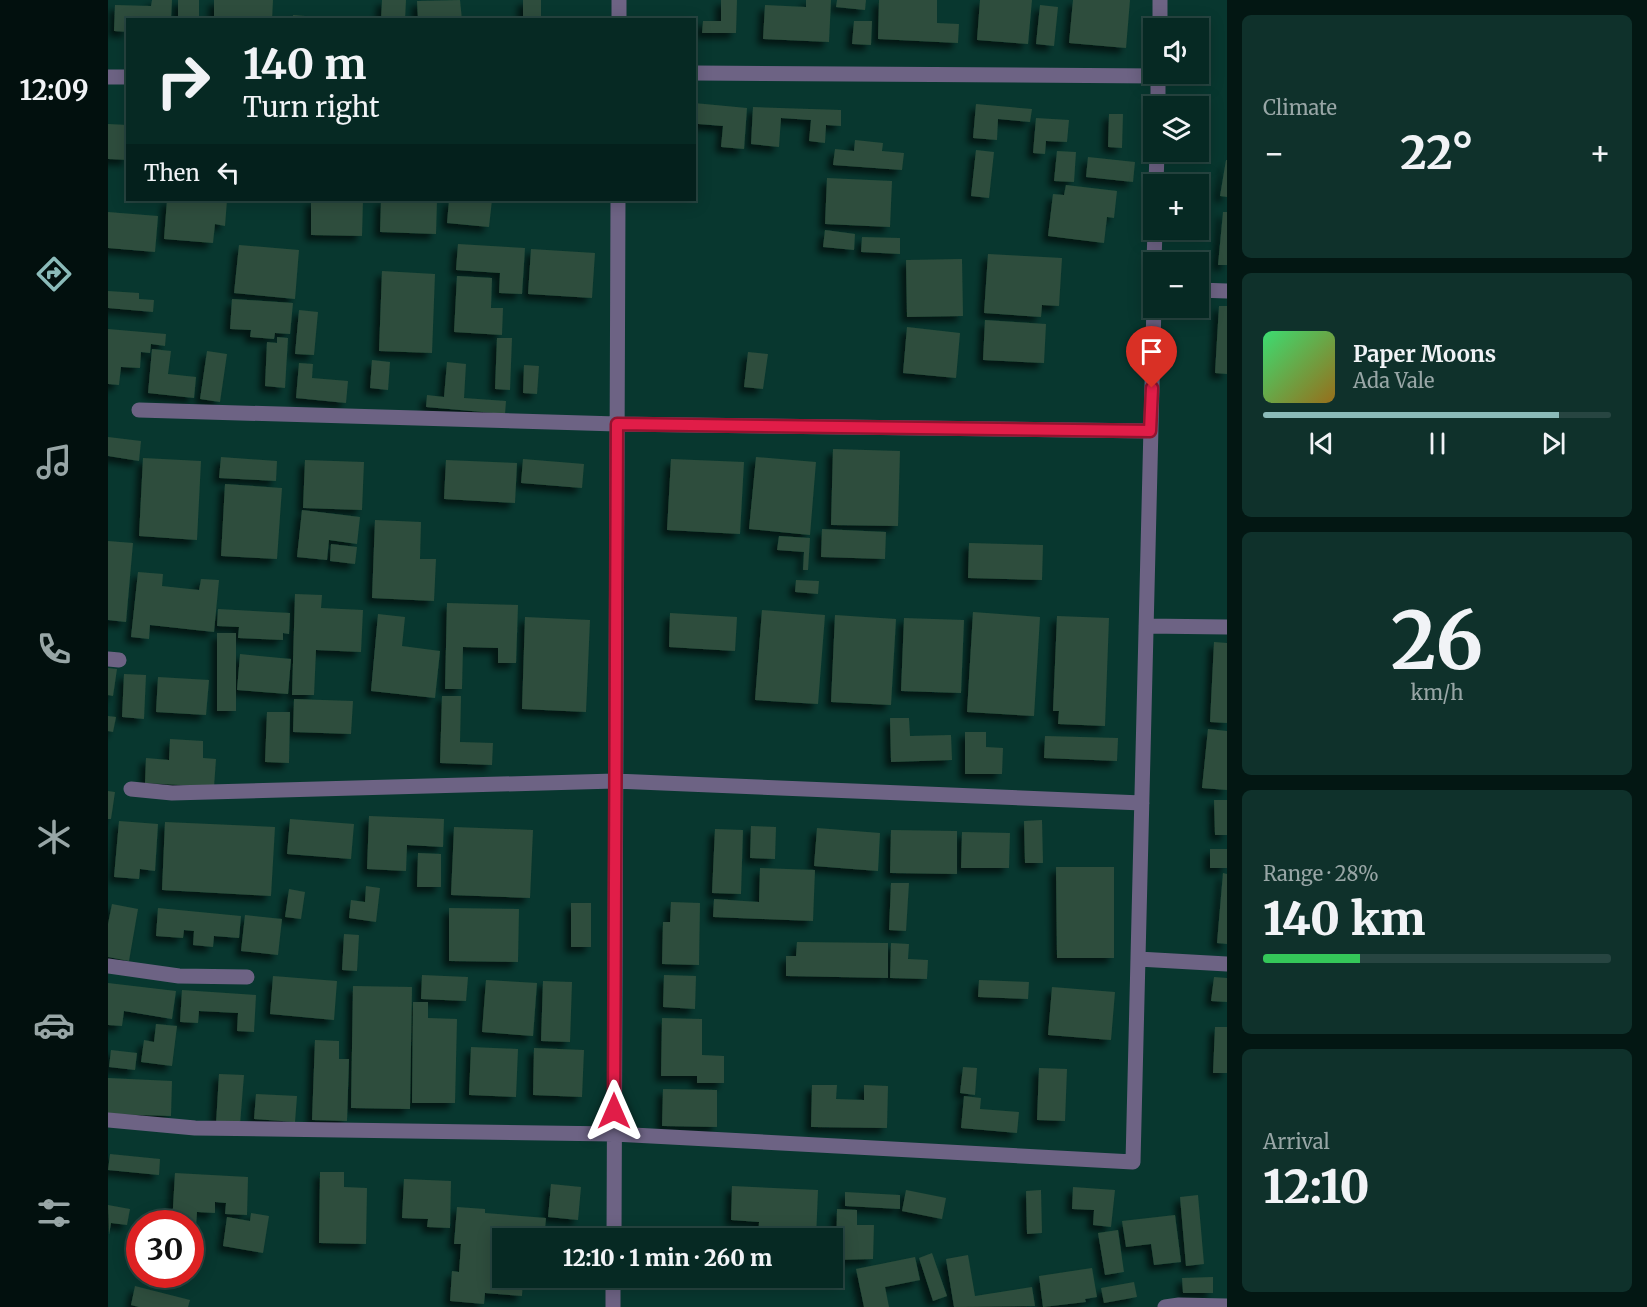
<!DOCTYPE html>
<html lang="en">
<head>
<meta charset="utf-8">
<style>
	:root { --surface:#062923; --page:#0f312b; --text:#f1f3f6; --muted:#98a6a6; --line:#274541; --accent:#8bbbb9 }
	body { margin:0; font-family:Merriweather,serif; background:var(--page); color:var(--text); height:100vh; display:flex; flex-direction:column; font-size:22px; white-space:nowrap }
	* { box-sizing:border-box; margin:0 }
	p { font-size:20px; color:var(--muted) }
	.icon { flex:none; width:33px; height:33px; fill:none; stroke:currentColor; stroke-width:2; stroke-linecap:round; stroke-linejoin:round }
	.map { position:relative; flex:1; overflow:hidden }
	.panel { display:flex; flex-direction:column; gap:15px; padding:15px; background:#031713; width:420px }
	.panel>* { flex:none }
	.guide { position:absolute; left:18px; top:18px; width:570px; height:183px; border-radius:0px; box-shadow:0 3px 15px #0003,0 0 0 2px var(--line); background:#062923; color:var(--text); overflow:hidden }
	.tools { position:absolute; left:1035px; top:18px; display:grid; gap:12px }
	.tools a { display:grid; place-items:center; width:66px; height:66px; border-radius:0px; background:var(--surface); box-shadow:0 3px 15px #0003,0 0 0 2px var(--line); font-size:30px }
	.speed { position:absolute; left:18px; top:1210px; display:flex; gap:12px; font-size:30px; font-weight:700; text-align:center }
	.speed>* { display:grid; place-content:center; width:78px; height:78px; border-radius:50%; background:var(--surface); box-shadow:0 3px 15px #0003,0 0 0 2px var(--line); line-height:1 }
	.speed .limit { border:9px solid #d22; background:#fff; color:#111 }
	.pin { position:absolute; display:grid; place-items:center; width:51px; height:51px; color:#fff; margin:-62px -26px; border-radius:50% 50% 50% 0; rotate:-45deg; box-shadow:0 0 6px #0007 }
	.pin .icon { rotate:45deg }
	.me { position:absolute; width:66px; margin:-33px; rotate:0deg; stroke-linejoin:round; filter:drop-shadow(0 0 4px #0008) }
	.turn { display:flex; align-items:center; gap:21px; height:126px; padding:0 18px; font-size:27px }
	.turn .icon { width:78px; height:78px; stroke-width:2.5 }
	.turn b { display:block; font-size:42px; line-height:51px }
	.then { display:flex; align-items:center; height:57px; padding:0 18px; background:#0003; gap:12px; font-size:22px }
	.big { font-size:45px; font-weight:800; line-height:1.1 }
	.panel .tile { flex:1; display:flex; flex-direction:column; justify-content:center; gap:9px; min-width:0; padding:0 21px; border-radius:9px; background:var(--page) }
	.panel .dial { align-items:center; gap:0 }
	.dial b { font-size:78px; line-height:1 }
	.song { display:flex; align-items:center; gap:18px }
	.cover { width:72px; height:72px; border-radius:9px; background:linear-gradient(135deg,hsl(140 70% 55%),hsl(40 70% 35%)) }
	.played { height:6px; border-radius:3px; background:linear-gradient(90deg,var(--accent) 85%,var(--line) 85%) }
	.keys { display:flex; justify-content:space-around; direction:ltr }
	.heat { display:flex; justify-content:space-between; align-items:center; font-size:33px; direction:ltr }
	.charge { height:9px; border-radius:4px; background:linear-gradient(90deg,#34c759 28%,var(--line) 0) }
	.trip { position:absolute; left:384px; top:1228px; width:351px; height:60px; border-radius:0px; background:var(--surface); box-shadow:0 3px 15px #0003,0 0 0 2px var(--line); font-weight:800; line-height:60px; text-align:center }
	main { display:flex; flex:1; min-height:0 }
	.tabs { display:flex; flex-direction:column; width:108px; justify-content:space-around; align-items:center; background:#02100e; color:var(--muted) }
	.tabs .icon { width:42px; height:42px }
	.tabs .on { color:var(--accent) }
	.tabs b { font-size:27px; color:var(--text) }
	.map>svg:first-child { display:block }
	.building { fill:#2d4e3c; filter:url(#shadow) }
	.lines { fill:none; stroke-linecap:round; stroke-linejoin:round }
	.minor { stroke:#6d6384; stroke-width:15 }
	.route-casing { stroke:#92132f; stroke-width:15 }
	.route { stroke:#e11d48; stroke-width:10 }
</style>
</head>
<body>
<main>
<nav class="tabs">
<b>12:09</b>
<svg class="icon on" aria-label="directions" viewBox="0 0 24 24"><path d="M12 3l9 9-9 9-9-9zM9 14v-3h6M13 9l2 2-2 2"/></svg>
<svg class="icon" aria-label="music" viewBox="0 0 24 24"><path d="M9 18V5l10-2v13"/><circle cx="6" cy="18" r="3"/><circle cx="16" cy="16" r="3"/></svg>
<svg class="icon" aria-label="phone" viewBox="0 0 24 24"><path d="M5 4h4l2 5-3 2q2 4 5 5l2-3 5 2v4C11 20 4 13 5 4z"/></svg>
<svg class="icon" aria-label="climate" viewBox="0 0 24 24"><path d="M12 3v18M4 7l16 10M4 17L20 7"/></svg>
<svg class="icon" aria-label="car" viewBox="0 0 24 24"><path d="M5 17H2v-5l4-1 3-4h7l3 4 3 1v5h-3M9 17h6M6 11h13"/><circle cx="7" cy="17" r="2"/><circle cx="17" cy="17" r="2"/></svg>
<svg class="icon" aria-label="filters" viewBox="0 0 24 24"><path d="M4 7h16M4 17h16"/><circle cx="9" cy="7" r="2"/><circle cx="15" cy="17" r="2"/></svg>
</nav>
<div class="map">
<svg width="1119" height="1307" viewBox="0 0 1119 1307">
	<defs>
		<filter id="shadow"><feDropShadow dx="-5.5" dy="5.5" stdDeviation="3" flood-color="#0009"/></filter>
	</defs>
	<rect width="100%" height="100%" fill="#08372f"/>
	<!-- building -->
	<path class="building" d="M44,0H64L63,20H20V32L6,31L7,5L43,6Z
		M70,0H91V20H70Z
		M106,0H165L164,20H106Z
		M274,0H298L297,20H273Z
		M352,0L354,20H310L309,1Z
		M415,0H433V20H415Z
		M613,0H629L628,33H594L595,21H613Z
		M698,0H723L721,42L655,39L657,5L698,7Z
		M729,0H758L757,10L728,7Z
		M771,0H829V23L851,24L850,43L770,39Z
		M872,0H924L920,44L869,40Z
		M965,0H1022L1018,48L961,43Z
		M932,5L950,7L946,46L928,44Z
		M185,15L222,18V20H185Z
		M746,21H764L763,45L744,44Z
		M586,103L639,108L636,149L613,147L615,126L590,124L588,141H586Z
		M868,104L924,109L922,122L890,119L889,140L865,138Z
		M645,107L733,110V126L718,125L717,143L701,141L703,120L673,118L671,147L643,144Z
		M1001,114H1015L1014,148L1000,147Z
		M928,118L961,120L959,142L938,141L937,154L925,153Z
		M0,124L20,125V160L0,159Z
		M747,140L775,143L774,151L796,153L794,170L725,165L727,149L746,151Z
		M868,150L886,152L881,198L863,196Z
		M949,151L968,152L966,182L946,181Z
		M980,157L1027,162L1025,182L978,177Z
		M1118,160H1119V197L1112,196Z
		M719,178L784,181L782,227L717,224Z
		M958,185L1009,191L1006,218L999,217L996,243L940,236L945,194L956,195Z
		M59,200H119L117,226L107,224L105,243L56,239Z
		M203,200H255L254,236L203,235Z
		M273,200H329L328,234L272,232Z
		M341,200H384L381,227L339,223Z
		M0,212L50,216L47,252L0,248Z
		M1115,212H1119V265H1110Z
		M717,230L747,234L746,250L715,247Z
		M754,237L792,238V254L753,252Z
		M350,244L417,248L414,294L391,293L392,273L348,270Z
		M131,245L191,250L187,299L126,293Z
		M423,249L487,253L484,298L420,294Z
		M880,254L954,258L951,306L934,305L933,317L876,313Z
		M854,259L855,316L799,317L798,260Z
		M274,271L327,274L324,353L271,351Z
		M349,276L384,278L383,308H395L394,335L346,332Z
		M0,291L31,293V299L46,300L45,312L0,308Z
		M124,299L185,303L182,334L167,333L166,339L142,337L143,330L122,329Z
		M1111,306H1119V374L1107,373Z
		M191,310L210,312L206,355L187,354Z
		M877,320L938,324L936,363L875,360Z
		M799,327L852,333L848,378L795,373Z
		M0,329L58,334L57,346L43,344L42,353L33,352L32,368L13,367L11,385L0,384Z
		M169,337L180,338L177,388L157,386L159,342L169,343Z
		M389,338H404L402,390L387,389Z
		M44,349L63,351L60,374L88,377L86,398L40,393Z
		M99,351L119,354L112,402L92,399Z
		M640,352L660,354L655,389L636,387Z
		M264,360L282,362L280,390L262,388Z
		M339,362L358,364L356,398L398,401L397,414L318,407L319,395L336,397Z
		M191,363L205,364L204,378L240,381L238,403L188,398Z
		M416,365L431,366L429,394L415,393Z
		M0,437L33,441L31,461L0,456Z
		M725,449L792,451L790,526L723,525Z
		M113,457L169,461L168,481L111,478Z
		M648,457L708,462L702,535L641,529Z
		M35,458L93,461L89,540L31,536Z
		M415,459L476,464L474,488L413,483Z
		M563,459L636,462L632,534L559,530Z
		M197,460L256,462L254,510L195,508Z
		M338,460L409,463L407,503L336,499Z
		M117,484L174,488L169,559L113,556Z
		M194,510L252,517L249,544L221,540L219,560L189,557Z
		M267,520L313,522L312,559H328L326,601L264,598Z
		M714,529L778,532L777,559L713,557Z
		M671,536L702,538L700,570H695L696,552L669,550Z
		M0,541L25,543L18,622L0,620Z
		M861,543L935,545L934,580L860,578Z
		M223,544L249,547L247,564L222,561Z
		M30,572L55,574L54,586L91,590L93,579L111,580L106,632L42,625L41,639L23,637Z
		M688,580L711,581L710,594L687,592Z
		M187,594L214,595L213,608L255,610L253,652L208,650L206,695H184Z
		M339,603L410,605L408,663H390V648L355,647L354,689H337Z
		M110,609L182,613L181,634L175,633V640L130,638L131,627L109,626Z
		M654,610L717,615L710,704L647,700Z
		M865,612L932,617L926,716L859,712Z
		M562,613L629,617L627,651L561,647Z
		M270,614L297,617L294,646L332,651L327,698L263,691Z
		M727,615L788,619L783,705L723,702Z
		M949,616L1001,618L997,726L950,724L951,711H945Z
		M417,617L482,620L478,712L414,709Z
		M796,618L856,620L853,693L793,691Z
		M109,633H128V711H109Z
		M1106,642L1119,643V723L1102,722Z
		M132,654L183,659L180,694L129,690Z
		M0,668L9,669L5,696L0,695Z
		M16,674L38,675L36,719L14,717Z
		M50,677L101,680L98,715L48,712Z
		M334,696H353L352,742L385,743L384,765L332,763Z
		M186,699L245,701L243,734L185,732Z
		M159,712H182L181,763L157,762Z
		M0,716L8,717L5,732L0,731Z
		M782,718H801L802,736L843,735L844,760L783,762Z
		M1100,729L1119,731V790L1094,788Z
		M857,732H878V747L895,748L894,774H857Z
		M937,736L1010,738L1009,761L936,758Z
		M62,739L95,741V758L108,759L106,787L37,783L38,758L61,760Z
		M0,791L7,792L3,819H0Z
		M1106,800H1119V835H1107Z
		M261,816L336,819L335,847L299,845L298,871L259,869Z
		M182,819L246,824L243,859L179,854Z
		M934,820L935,863H917L916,821Z
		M11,821L50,824L47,871L32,869L31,879L6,877Z
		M57,822L167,827L163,896L54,890Z
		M643,826L668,827L667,859L642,858Z
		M346,827L425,830L422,898L343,895Z
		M709,828L772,833L770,871L706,866Z
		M607,829L635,830L633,894L604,893Z
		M783,830L849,831V874L782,873Z
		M854,832L902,833L901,868H853Z
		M1102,849H1119V868H1102Z
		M310,853L333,854V887H309Z
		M948,867H1006V958H949Z
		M652,868L707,870L705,921L605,917L606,899L651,902Z
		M1115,873L1119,874V944L1109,943Z
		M783,883H801L798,931L781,930Z
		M258,886L272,888L268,922L241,918L243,900L257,902Z
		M181,889L197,892L193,919L177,917Z
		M563,902L592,903L591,965L554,964L555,922H562Z
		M463,903H483V947H463Z
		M4,904L30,909L21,961L0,957V924Z
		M50,908L133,916L131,938L106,936L105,947L85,945L86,931L76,930L75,938L48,936Z
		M341,908L411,909L410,962L341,961Z
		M137,915L174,919L170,955L133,951Z
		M236,934L251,935L249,971L234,970Z
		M689,942L780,943V978L678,976V956H688Z
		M783,943L801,944L800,959L820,960L819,979L782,978Z
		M314,975L360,977L358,1001L313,999Z
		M556,975L588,976L587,1009L555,1007Z
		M165,976L229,981L226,1020L162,1014Z
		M1106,977L1119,978V1002L1103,1001Z
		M378,980L429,983L425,1036L374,1032Z
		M871,980L921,982L920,999L870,997Z
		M435,981L464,982L462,1042L433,1041Z
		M0,983L68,991L64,1019L16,1011L14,1026L0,1025Z
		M245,986L304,987L302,1109L243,1108Z
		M944,987L1007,992L1003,1040L940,1035Z
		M74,990L148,995L146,1032L129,1031L130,1013L91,1011L90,1023L72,1022Z
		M305,1002H320V1018L349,1019L347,1103H304Z
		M554,1018L594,1019V1055L616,1056V1083H589V1076H553Z
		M48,1024L69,1026L64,1066L33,1062L36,1040L46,1042Z
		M1107,1027H1119V1073H1105Z
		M207,1040L231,1041V1059H241L239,1121L204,1120Z
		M363,1047L410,1049L408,1097L361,1095Z
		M426,1048L476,1050L474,1097L425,1095Z
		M3,1050L29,1053L27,1070L1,1067Z
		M855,1067L869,1068L867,1095L852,1093Z
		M931,1068L959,1069L957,1121L929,1120Z
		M111,1074L136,1075L132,1125L108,1124Z
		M0,1078L64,1081L63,1116L0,1114Z
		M704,1085H729L728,1099L756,1100V1085L780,1086L779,1128L703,1127Z
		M555,1089L609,1090V1127L554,1126Z
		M148,1094L189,1096L187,1122L146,1119Z
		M856,1096L873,1098L872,1109L911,1112L909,1133L853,1128Z
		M2,1154L52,1159L51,1175L0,1170Z
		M212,1172H236V1187L259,1188L258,1244L211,1243Z
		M67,1173L140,1177L139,1215L117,1214L118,1203L107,1202V1213L89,1212L88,1227H82V1224H64Z
		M296,1179L343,1181L342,1228L319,1227L320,1219L294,1218Z
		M443,1184L473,1187L470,1220L440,1217Z
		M624,1186L710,1190L708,1239H650L651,1222L623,1220Z
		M965,1187L1007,1190L1003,1227L985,1225L986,1210L964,1209Z
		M798,1190L838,1198L834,1219L794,1211Z
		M933,1190L934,1233L919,1234L918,1191Z
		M737,1192L792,1195V1209L737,1206Z
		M1090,1195L1096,1264L1078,1266L1072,1197Z
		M0,1205L22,1209L19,1225L3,1223L1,1235Z
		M349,1207L377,1209V1213L438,1218L436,1239H394V1278H415L414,1296L377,1293L376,1304L342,1301L344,1271L351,1272L353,1244H346Z
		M729,1209L749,1210V1225H766L765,1259L728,1260Z
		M143,1213L161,1216L155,1253L115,1246L119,1217L142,1221Z
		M1067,1215L1073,1262L1046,1265L1043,1244L1018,1247L1014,1221Z
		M1010,1230L1016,1272L997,1275L990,1233Z
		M824,1253L839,1296L825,1301L811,1258Z
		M860,1255L867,1296L924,1287L927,1306L846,1307L838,1259Z
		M807,1257L812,1280L777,1287L781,1307H756L748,1269Z
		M984,1268L989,1297L977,1299L978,1302L935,1307L931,1276Z
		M1105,1277V1293H1075L1074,1278Z
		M1026,1282L1029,1297L996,1303L993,1288Z
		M27,1286L82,1300L80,1307H31L23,1305Z"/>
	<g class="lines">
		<!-- minor -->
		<path class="minor" d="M511,20V0
			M1052,28V0
			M586,73L1050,76
			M0,77H20
			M1050,106V74
			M1048,184L1049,152
			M1046,262L1047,230
			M1090,290L1119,291
			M31,410L509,424L1042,431
			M1038,626L1119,627
			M0,659L11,660
			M23,789L64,793L507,781L1034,803
			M1030,959L1119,964
			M0,966L71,976L139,977
			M0,1120L87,1128L506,1134L1025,1162L1046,304
			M506,1239L510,200
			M505,1307V1278
			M1057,1307L1071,1305L1119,1306"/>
	</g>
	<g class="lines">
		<!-- route casing -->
		<g class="route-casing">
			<path id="route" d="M506,1111L509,424L1042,431L1044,388"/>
		</g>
		<!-- route -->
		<use href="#route" class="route"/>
	</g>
</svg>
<div class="tools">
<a><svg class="icon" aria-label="sound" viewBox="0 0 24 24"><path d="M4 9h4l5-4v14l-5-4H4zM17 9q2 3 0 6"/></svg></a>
<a><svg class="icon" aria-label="layers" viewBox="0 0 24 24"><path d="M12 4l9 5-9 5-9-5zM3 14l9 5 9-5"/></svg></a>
<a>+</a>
<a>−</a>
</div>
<div class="speed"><div class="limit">30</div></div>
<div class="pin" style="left:1044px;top:388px;background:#d93025"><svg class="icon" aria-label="arrive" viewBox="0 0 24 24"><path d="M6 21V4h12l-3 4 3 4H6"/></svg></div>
<svg class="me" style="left:506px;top:1111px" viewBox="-20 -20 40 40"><path d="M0-17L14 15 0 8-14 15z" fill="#e11d48" stroke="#fff" stroke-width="4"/></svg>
<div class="trip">12:10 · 1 min · 260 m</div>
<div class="guide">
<div class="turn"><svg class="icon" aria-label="right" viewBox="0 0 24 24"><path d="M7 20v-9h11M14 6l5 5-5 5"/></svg><div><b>140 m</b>Turn right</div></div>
<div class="then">Then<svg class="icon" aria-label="left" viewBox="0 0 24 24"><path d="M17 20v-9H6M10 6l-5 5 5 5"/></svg></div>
</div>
</div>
<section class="panel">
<div class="tile"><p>Climate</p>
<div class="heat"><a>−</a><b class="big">22°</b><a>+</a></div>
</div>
<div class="tile">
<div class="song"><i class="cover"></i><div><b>Paper Moons</b><p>Ada Vale</p></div></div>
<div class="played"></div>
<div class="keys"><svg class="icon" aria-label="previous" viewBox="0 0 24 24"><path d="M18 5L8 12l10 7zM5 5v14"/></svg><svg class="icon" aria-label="pause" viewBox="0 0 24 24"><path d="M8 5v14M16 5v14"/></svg><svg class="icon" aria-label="next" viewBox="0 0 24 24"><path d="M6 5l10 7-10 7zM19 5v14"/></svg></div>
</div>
<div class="tile dial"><b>26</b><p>km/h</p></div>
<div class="tile"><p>Range · 28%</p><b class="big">140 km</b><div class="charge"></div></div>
<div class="tile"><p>Arrival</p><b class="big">12:10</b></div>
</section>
</main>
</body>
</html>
